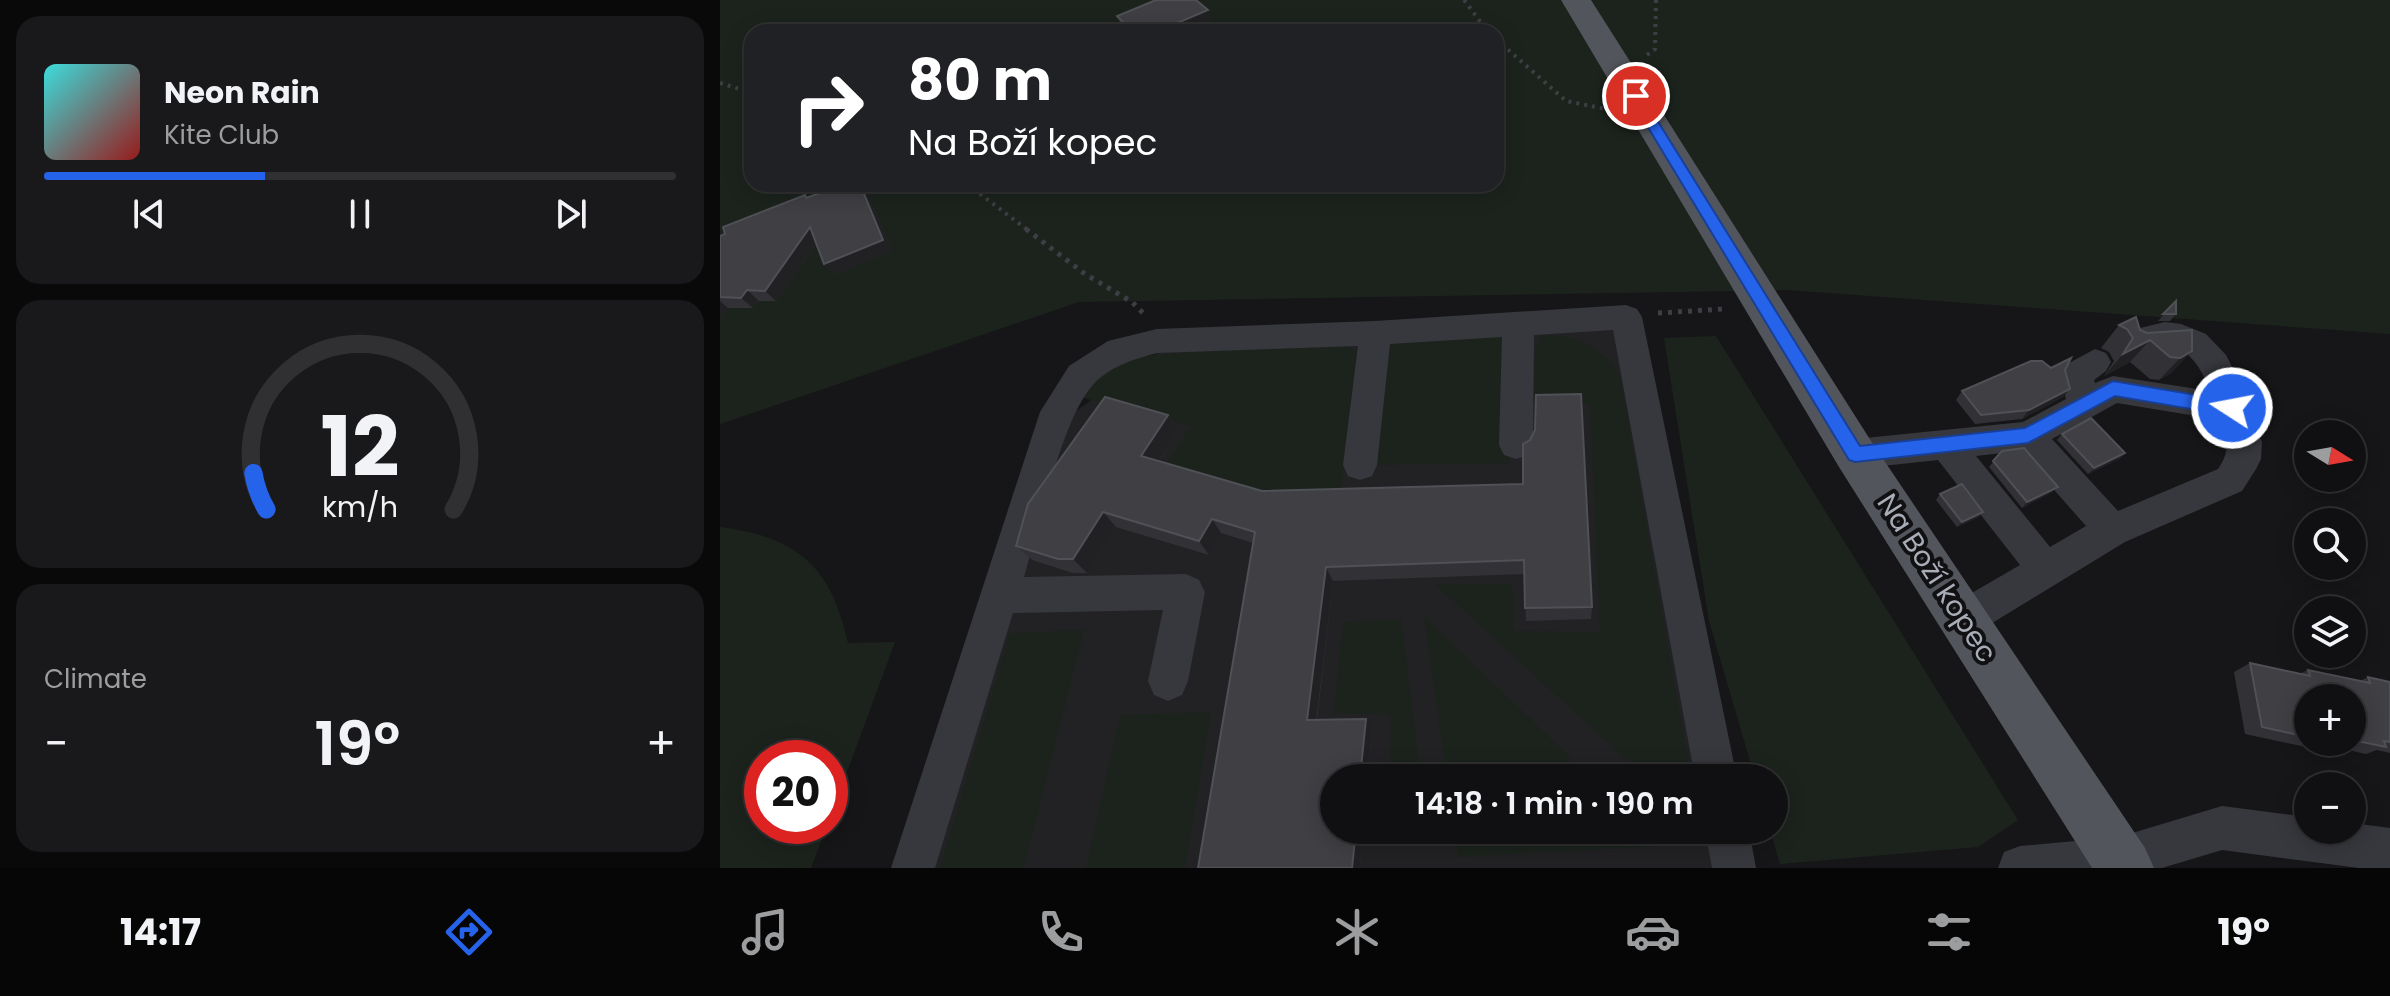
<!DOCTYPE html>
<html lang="en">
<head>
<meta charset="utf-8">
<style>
	:root { --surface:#101012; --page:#19191b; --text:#f1f3f6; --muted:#9c9d9f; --line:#303032; --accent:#2563eb }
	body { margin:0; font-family:Poppins,sans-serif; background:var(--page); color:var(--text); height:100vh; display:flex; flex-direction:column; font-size:30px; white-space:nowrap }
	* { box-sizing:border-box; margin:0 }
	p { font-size:26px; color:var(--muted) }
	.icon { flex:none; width:44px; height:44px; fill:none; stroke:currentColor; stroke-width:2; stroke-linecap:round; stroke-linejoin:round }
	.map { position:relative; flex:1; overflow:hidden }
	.details { display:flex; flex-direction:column; gap:16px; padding:16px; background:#09090a; width:720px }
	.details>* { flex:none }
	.top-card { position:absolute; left:24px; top:24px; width:760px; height:168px; border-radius:24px; box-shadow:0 4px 20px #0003,0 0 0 2px var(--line); background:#202124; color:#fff; overflow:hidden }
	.needle { width:52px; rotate:101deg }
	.controls { position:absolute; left:1574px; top:420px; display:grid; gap:16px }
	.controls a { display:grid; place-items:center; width:72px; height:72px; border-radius:50%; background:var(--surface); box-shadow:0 4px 20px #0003,0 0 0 2px var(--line); font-size:40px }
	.speed { position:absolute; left:24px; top:740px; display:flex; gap:16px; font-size:40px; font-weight:700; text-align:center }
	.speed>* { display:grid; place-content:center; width:104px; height:104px; border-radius:50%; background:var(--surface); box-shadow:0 4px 20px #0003,0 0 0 2px var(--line); line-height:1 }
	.speed .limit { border:12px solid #d22; background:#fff; color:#111 }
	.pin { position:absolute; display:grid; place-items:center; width:68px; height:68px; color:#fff; margin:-34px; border:4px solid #fff; border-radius:50%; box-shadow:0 2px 8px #0007 }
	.me { position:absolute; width:88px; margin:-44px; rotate:281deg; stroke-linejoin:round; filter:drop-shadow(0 0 6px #0008) }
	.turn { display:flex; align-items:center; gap:28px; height:168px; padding:0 32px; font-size:36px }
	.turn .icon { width:104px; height:104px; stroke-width:2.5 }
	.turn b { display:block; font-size:56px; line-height:68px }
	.big { font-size:60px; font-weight:600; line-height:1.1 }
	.details .card { flex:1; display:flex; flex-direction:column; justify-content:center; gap:12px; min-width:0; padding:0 28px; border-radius:24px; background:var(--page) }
	.details .dial { align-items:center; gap:0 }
	.dial svg { height:208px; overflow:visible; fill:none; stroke:var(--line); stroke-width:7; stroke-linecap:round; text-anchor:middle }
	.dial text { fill:var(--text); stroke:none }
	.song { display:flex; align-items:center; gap:24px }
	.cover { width:96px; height:96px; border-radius:12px; background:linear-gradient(135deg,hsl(180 70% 55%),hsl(0 70% 35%)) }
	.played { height:8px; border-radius:4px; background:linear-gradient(90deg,var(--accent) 35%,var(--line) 35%) }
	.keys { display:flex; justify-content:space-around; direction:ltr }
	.heat { display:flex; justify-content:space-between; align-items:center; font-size:44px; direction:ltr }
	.trip { position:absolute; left:600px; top:764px; width:468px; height:80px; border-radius:40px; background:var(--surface); box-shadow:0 4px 20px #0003,0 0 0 2px var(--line); font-weight:600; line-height:80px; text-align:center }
	.dock { display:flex; height:128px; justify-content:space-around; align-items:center; background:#060607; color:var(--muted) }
	.dock .icon { width:56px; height:56px }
	.dock .selected { color:var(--accent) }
	.dock b { font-size:36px; color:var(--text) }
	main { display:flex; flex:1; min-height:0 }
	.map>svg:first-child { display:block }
	.built { fill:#222225 }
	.green { fill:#1c231d; fill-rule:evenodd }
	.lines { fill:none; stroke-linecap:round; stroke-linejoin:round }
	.path-far1 { stroke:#3d3f44; stroke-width:4; stroke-dasharray:3 5; stroke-linecap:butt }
	.path { stroke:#3d3f44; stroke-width:5; stroke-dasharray:4 6; stroke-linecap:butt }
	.minor { fill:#37383d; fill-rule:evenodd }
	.major { fill:#53555c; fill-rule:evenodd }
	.wall { fill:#323236; fill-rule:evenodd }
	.shaded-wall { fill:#212124 }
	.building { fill:#3f3f44; stroke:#4f5156; stroke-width:2 }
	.route { fill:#2563eb; stroke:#184099; stroke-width:2 }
	.labels { text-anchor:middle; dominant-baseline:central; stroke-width:8; stroke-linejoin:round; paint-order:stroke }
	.street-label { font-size:28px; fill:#a8adb8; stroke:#111113 }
</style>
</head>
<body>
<main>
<section class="details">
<div class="card">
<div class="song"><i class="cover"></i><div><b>Neon Rain</b><p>Kite Club</p></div></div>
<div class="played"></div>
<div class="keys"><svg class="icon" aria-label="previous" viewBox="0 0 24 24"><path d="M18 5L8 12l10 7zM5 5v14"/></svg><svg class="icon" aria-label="pause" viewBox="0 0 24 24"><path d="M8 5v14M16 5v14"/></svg><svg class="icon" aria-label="next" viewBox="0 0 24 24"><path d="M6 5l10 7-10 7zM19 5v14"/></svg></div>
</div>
<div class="card dial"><svg viewBox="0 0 100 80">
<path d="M14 69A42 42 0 1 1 86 69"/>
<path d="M14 69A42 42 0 0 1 9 55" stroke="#2563eb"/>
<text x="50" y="56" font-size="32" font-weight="700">12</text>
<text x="50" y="72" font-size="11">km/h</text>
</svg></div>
<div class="card"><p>Climate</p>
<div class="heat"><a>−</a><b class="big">19°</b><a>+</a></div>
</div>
</section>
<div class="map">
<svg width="1670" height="868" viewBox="0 0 1670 868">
	<rect width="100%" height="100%" fill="#161618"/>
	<!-- built -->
	<path class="built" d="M918,326L998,778H614V830H1007L1014,868H201L338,424L440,351Z"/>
	<!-- green -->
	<path class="green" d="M0,0H1670V334L1068,290L359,302L0,424ZM32,32H776V184H32Z
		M776,335L783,337L787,345L789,463L650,465L669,343Z
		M822,335C859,335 879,345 900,375L971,778H926L715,584H792L794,631L880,632L870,405L811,403L816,347Z
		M996,336L1298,820L1258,847L1060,864L1050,830H1054V778H1035L989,621L944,338Z
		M597,343L625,344L637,352L620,499H557L444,468L471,426L360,397L379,374L421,356Z
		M0,527C78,537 111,566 128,643L175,642L110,818V758H42V826H107L91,868H0Z
		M704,616L871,778H727Z
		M681,619L701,778H669L671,715L614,713L623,622Z
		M364,630L304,868H220L290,633Z
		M491,712L465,868H366L400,715Z
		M734,830H924L941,846L738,857Z"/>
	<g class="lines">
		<!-- path-far1 -->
		<path class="path-far1" d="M744,0L768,32
			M776,39L846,101L886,109
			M927,55L935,49L936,0
			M0,83L32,93
			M247,184L309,231"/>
		<!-- path -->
		<path class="path" d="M306,229L365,274L412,302L425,315
			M938,313L1004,309"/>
		<!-- minor -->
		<path class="minor" d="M906,305L917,309L922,317L1017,778H975L893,330L814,335L813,445L808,455L796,459L784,455L779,445L782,337L670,344L657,465L652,476L640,480L628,476L623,465L638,346L437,353C414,359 388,367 372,386C342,420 318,529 304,577L466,574L479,580L485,592L468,681L462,695L448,701L434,695L428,681L443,610L293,613L215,868H171L320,412L349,366L388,341L437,329L655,321Z
			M1445,322L1461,324L1486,334L1506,355L1518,378L1542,442L1541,459L1536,469L1522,491L1405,542L1259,631L1245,636L1231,631L1226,618L1231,605L1300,565L1218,460L1135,469L1123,464L1118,454L1123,444L1135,439L1303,422L1346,399L1341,378L1349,363L1375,349L1386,353L1391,362L1386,371L1374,380L1375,383L1393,376L1490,391C1483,372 1471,348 1448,347C1435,347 1428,351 1416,347L1411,338L1416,329ZM1397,403L1500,420C1507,440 1511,450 1498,469L1398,511L1332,439ZM1300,451L1366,526L1330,547L1256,456Z
			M1502,806L1588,817V830H1632V823L1670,828V868H1639L1502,850L1442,868H1278L1284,852L1300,846L1399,837Z
			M985,830H1029L1036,868H992Z"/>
		<!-- major -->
		<path class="major" d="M841,0H871L1151,441L1425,848L1434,868H1372L1119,467Z"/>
	</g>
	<!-- wall -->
	<path class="wall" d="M488,10L493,24L475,32H405L397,16Z
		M147,190L172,251L115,274L104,264L96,244L56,301H39L33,308H8L0,319V236L85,195L88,198Z
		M1456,301V314L1450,321H1438Z
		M1399,325L1420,330L1472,351L1451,373L1439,380L1430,379L1410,362L1384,376L1394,361L1389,352L1381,348Z
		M1331,368L1345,370L1350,389L1343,397L1302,419L1255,424L1236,400L1242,391Z
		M448,415L458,431L439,461L542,491L803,484L872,607L871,619L806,621L804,574L613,581L597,720L652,729L648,778H614V830H643L640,868H478L533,543L501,533L489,555L396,527L367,573H353L312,560L296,546Z
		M1342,434L1405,453L1399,459L1368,474L1337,440Z
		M1282,451L1338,487L1332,492L1302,508L1269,467Z
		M1220,494L1259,517L1237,527L1216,500Z
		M1530,663L1579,674L1588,670L1640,681L1648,677L1670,682V753L1657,750L1646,754L1597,743L1586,747L1525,734L1514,672ZM1588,698H1632V742H1588Z"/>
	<!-- shaded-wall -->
	<path class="shaded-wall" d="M488,10L493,24L475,32H436Z
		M140,184H142L147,190L172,251L115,274L104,264Z
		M90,227L100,238L56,301L45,291Z
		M27,290L39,301L33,308L21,298Z
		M0,301L8,308L0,319Z
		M1430,340L1410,362L1384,376L1403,354Z
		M1472,351L1451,373L1439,380L1460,358Z
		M1350,389L1343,397L1302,419L1309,410Z
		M448,415L458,431L432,471L421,456Z
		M1405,453L1399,459L1368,474L1374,468Z
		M1338,487L1332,492L1302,508L1307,502Z
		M383,512L396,527L367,573L353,559Z
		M1263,512L1259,517L1237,527L1242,522Z
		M492,519L501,533L489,555L479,541Z
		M606,567L613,581L595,730L587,720Z
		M646,719L652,729L648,778H640Z
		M636,830H643L640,868H632Z"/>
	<!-- building -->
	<path class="building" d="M436,0H476L488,10L436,32H412L397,16Z
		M126,184H140L163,240L104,264L90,227L45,291L27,290L21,298L0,297V236L5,234L3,227L85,195L86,198Z
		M1456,301V314H1443Z
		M1416,317L1420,330L1427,333L1472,330V351L1460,358L1450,357L1430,340L1403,354L1413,338L1407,329L1399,325Z
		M1351,358L1345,370L1350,389L1309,410L1261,415L1242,391L1311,361H1322L1331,368Z
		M861,394L872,607L805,608L804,560L606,567L587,720L646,719L640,778H614V830H636L632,868H478L535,532L492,519L479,541L383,512L353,559H338L296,546L308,504L385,397L448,415L421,456L542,491L803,484V444L810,440L815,430L816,395Z
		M1371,418L1405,453L1374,468L1342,434Z
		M1304,448L1338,487L1307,502L1273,461L1282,451Z
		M1242,484L1263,512L1242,522L1220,494Z
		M1530,663L1590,676L1588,670L1650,683L1648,677L1670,682V742L1664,741L1666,747L1632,740V698H1588V737L1542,727Z"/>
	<!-- route -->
	<path class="route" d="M916,91L922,96L1140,446L1305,428L1393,381L1512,401L1521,408L1519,414L1512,416L1395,396L1308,443L1135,462L1129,460L909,96Z"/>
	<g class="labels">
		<!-- street labels -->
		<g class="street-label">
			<text transform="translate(1217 578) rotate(57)">Na Boží kopec</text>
		</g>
	</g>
</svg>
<div class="controls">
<a><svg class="needle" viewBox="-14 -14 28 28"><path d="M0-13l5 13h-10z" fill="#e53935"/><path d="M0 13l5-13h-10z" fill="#9c9d9f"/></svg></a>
<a><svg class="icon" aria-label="search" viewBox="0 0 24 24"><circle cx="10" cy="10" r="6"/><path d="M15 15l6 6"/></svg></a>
<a><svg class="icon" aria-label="layers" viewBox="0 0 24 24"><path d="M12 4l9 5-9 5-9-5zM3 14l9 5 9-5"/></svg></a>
<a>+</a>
<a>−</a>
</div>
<div class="speed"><div class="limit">20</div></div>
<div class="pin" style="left:916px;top:96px;background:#d93025"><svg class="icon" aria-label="arrive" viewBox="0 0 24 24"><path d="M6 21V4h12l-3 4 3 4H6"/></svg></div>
<svg class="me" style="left:1512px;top:408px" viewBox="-20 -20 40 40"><circle r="17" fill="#2563eb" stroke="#fff" stroke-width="3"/><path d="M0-11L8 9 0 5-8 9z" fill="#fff"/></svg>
<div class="trip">14:18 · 1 min · 190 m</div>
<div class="top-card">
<div class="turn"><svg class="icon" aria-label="right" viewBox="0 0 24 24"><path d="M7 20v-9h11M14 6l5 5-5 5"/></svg><div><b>80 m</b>Na Boží kopec</div></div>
</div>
</div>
</main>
<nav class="dock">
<b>14:17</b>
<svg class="icon selected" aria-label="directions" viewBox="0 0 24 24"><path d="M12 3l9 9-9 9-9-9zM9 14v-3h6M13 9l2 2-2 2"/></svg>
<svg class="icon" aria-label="music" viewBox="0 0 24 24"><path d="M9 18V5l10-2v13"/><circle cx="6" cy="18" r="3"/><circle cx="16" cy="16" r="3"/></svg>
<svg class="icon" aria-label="phone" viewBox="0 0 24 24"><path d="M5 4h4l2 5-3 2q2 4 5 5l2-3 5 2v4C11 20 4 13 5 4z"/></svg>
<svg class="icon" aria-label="climate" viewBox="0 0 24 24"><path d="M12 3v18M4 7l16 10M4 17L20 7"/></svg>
<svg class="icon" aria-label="car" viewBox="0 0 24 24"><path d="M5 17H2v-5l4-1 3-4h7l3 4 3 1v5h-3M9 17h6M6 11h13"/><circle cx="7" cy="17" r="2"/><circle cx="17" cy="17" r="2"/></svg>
<svg class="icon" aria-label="filters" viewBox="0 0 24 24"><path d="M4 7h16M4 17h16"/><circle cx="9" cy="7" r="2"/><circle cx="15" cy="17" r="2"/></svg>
<b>19°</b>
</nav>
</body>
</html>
